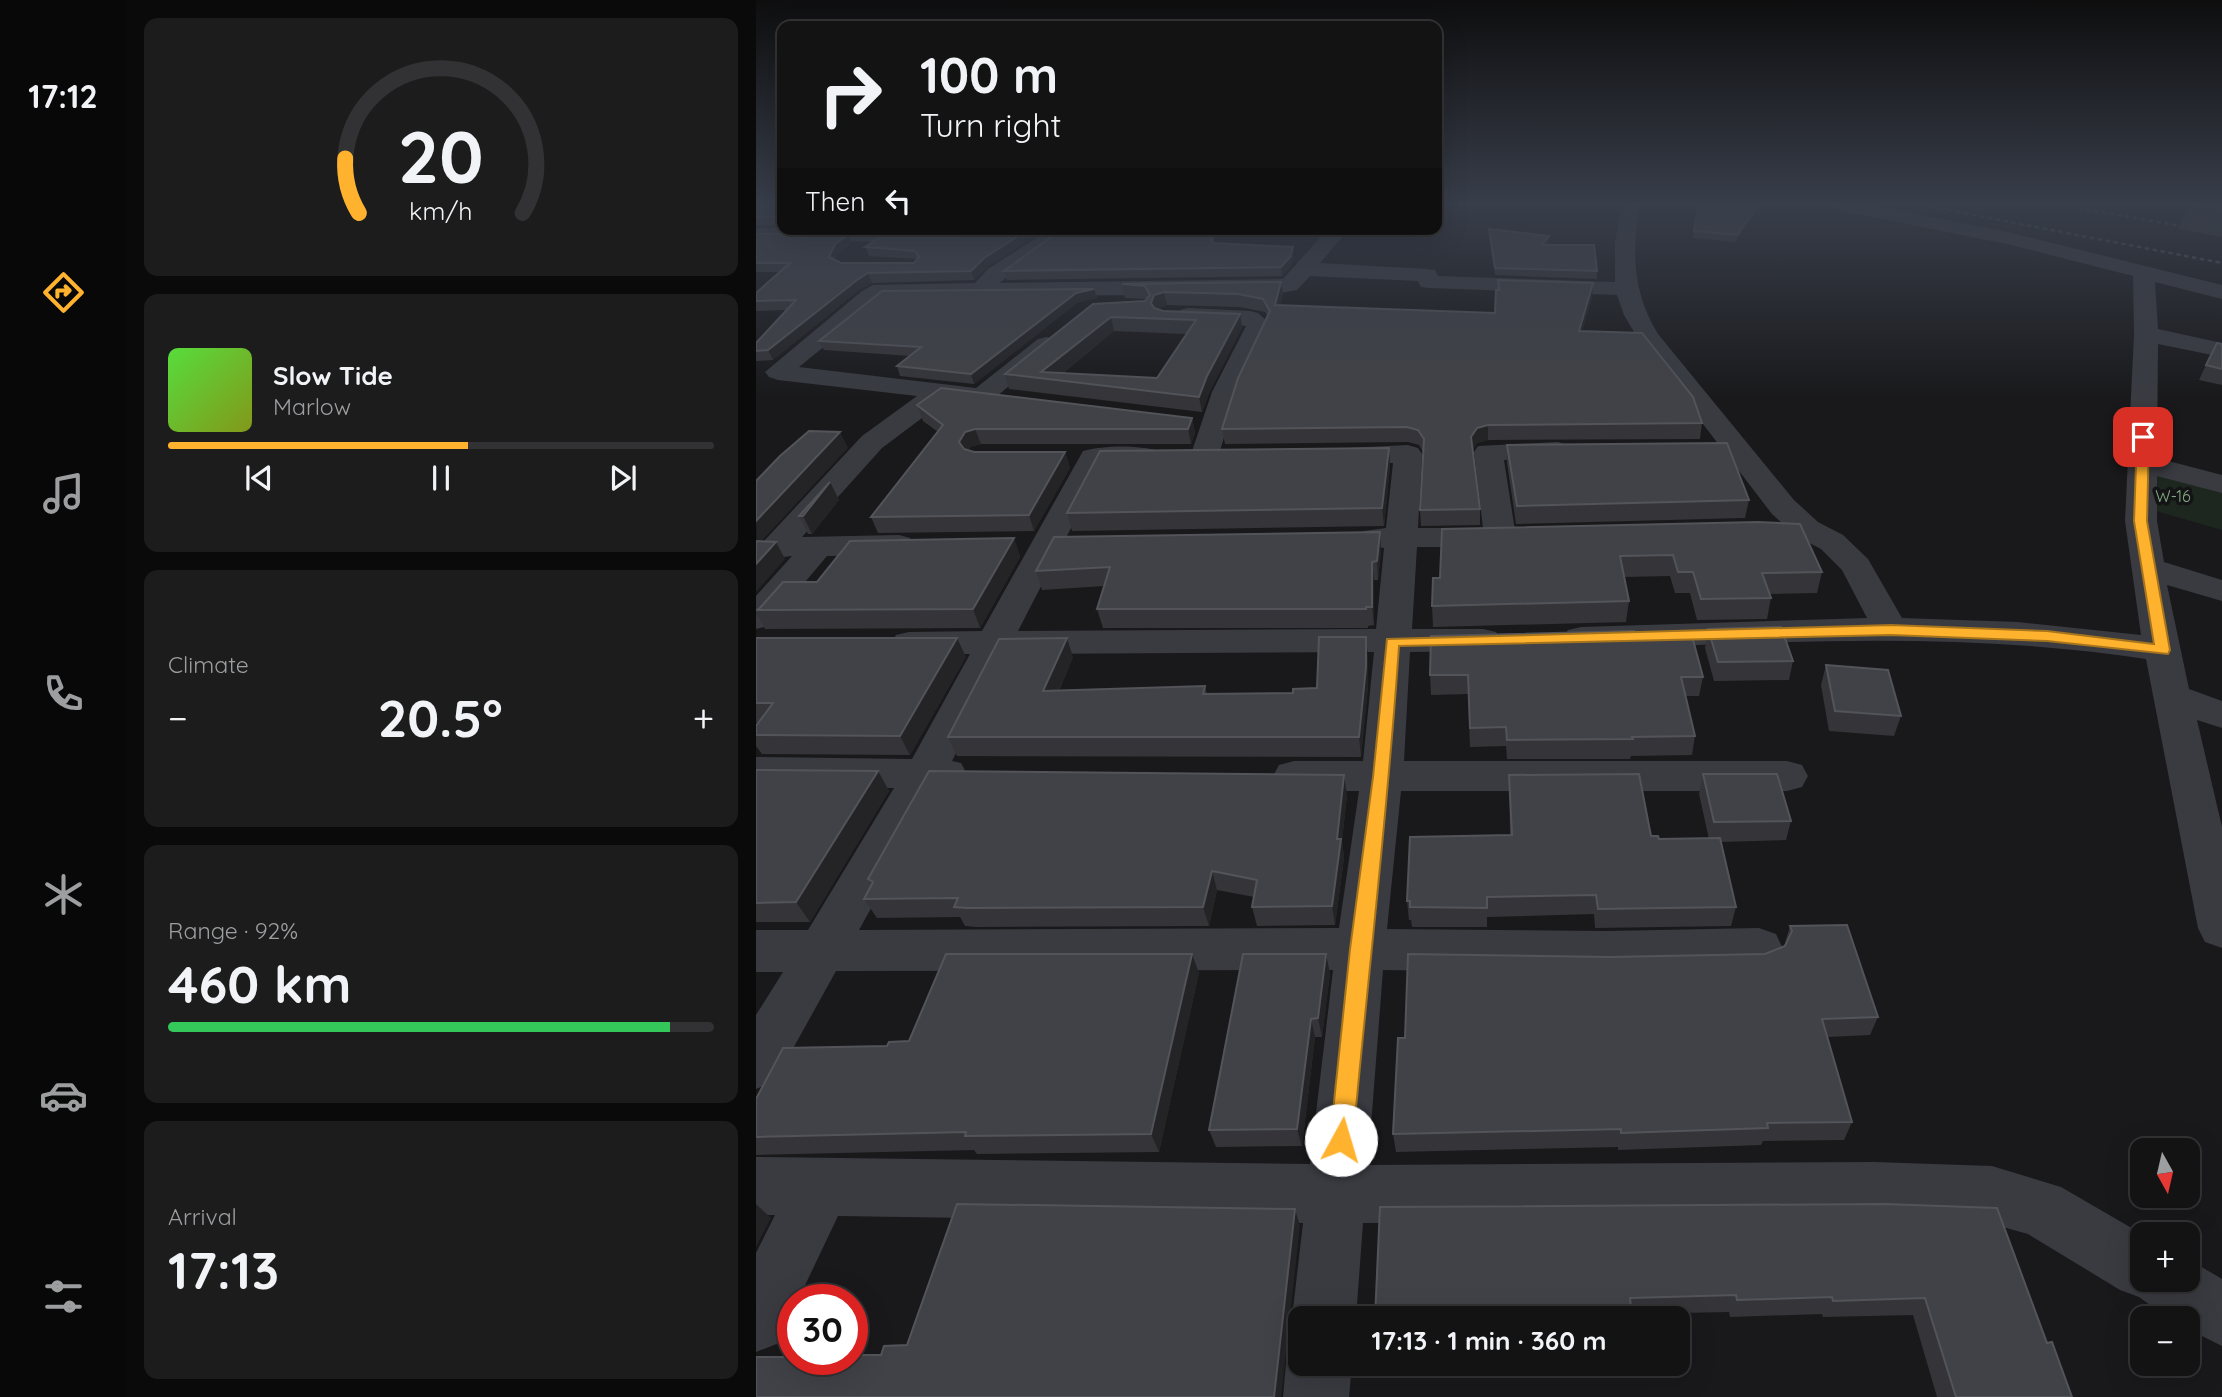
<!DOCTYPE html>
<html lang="en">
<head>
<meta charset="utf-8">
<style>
	:root { --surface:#131314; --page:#1c1c1d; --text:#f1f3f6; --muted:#9d9ea0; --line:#323234; --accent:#ffb22d }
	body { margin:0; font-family:Quicksand,sans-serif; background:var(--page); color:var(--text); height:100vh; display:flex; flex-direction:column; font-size:26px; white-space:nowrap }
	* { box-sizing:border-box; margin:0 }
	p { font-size:23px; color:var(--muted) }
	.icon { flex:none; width:38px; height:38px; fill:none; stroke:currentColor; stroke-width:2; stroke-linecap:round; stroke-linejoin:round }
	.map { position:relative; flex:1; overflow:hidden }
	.sheet { display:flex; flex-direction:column; gap:18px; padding:18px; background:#0a0a0b; width:630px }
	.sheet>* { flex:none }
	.guide { position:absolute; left:21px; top:21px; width:665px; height:214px; border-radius:14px; box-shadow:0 7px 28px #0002,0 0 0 2px var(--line); background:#131314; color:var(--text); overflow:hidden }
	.needle { width:46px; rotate:172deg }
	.tools { position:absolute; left:1374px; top:1138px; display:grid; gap:14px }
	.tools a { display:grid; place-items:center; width:70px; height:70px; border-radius:14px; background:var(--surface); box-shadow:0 7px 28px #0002,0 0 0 2px var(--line); font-size:35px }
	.speed { position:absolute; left:21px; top:1284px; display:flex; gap:14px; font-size:35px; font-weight:700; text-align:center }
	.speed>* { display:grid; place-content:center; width:91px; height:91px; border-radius:50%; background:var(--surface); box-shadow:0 7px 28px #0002,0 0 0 2px var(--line); line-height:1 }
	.speed .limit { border:10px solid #d22; background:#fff; color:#111 }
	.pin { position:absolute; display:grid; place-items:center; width:60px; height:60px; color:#fff; margin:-30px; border-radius:14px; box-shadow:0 4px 10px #0006 }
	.me { position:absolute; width:77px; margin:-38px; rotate:6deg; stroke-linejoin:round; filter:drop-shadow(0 0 5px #0008) }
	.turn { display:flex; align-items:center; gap:24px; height:147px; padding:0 28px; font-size:32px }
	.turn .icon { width:91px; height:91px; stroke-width:2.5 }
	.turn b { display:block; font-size:49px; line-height:60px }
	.then { display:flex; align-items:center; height:66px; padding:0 28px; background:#0003; gap:14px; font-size:26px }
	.big { font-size:52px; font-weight:800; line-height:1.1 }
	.sheet .tile { flex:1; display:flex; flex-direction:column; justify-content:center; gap:10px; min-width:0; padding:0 24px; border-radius:14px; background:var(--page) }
	.sheet .dial { align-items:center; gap:0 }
	.dial svg { height:182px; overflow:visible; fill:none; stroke:var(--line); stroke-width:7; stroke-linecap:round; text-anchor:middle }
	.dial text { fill:var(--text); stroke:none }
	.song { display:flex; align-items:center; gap:21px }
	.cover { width:84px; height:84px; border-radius:10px; background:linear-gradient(135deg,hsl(110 70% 55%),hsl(70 70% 35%)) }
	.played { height:7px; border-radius:4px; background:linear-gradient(90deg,var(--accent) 55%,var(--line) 55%) }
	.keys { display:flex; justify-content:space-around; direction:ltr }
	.heat { display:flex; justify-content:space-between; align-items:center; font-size:38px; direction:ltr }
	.charge { height:10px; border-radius:5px; background:linear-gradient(90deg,#34c759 92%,var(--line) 0) }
	.trip { position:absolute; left:532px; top:1306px; width:402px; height:70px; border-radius:14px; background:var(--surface); box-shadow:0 7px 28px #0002,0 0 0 2px var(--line); font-weight:800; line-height:70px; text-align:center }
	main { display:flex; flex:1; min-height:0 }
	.dock { display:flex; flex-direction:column; width:126px; justify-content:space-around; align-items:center; background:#080808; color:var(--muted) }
	.dock .icon { width:49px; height:49px }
	.dock .current { color:var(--accent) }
	.dock b { font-size:32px; color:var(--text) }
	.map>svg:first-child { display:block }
	.green { fill:#1e271f }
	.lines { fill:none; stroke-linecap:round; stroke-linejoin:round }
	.street { fill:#393b41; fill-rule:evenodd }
	.rail { stroke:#4c4f56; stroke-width:2.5; stroke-dasharray:4.5 3.5; stroke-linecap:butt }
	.wall { fill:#353539; fill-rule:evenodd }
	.shaded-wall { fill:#242427 }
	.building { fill:#414247; stroke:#525459; stroke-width:2; fill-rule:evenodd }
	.route { fill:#ffb22d; stroke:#a6741d; stroke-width:2 }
	.labels { text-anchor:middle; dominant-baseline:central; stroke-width:7; stroke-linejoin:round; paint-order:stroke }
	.far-park-label { font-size:16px; fill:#80a881; stroke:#141416 }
</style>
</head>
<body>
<main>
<nav class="dock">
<b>17:12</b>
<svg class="icon current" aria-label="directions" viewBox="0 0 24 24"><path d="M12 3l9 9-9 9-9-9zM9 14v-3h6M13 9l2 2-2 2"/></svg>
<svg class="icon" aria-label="music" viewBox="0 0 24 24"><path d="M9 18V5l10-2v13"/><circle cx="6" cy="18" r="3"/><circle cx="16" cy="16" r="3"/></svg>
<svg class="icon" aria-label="phone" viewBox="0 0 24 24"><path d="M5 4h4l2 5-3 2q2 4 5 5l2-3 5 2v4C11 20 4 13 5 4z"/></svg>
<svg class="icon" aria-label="climate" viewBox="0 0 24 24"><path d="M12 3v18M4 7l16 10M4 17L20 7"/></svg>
<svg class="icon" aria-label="car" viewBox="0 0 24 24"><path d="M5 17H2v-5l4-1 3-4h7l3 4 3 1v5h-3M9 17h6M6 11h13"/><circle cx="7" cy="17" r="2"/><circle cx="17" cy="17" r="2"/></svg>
<svg class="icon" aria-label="filters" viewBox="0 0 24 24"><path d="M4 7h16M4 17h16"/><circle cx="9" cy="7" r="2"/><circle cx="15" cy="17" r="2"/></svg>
</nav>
<section class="sheet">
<div class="tile dial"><svg viewBox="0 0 100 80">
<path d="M14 69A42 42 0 1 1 86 69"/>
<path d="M14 69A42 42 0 0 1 8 45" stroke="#ffb22d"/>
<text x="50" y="56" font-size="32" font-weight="700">20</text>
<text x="50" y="72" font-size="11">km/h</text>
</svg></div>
<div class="tile">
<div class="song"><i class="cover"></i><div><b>Slow Tide</b><p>Marlow</p></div></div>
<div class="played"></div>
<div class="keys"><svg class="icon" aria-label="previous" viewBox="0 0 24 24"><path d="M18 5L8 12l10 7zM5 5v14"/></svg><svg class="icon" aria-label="pause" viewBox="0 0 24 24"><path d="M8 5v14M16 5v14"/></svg><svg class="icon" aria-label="next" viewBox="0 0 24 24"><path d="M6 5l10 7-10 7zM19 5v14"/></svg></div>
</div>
<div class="tile"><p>Climate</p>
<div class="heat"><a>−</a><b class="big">20.5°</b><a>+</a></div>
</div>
<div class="tile"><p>Range · 92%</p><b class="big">460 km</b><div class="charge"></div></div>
<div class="tile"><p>Arrival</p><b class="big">17:13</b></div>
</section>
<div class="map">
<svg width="1466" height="1397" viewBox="0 0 1466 1397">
	<rect width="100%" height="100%" fill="#19191b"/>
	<!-- green -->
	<path class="green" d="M1393,468L1466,490V530L1393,509Z"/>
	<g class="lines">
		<!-- street -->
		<path class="street" d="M866,204H884C875,252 877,293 902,334L1038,500L1062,522L1087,535L1112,559L1146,618L1262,622L1385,635L1369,521L1378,334L1377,276L1251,244L1082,210L1073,204H1110L1252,232L1466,285V299L1399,282L1402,329L1466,343V357L1402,344L1401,458L1466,475V493L1401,476V521L1408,562L1466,580V601L1411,585L1433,689L1466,701V728L1441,720L1466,827V948L1449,942L1442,928L1390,659C1202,630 1014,643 825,649L812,646L807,638L812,630L825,627L1111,618L1086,570L1065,549L1040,536L1016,514L884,342L868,315L861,295L673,288L665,287L662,281L554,276L541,290L518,294L129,297L43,367L220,388L282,339L291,337L300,339L303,344L234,402L225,404L190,400L126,448L46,537L143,535L154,538L159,545L154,552L143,555L71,556L12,626L0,629V596L36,556L19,558L8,555L3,548L8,541L106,436L161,396L22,380L13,377L9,372L106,291L117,285L219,283L232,269L294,229H317L243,283L527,279L572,229H593L564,263L671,269L679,270L682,276L859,282V242Z
			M0,228L203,231L210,233L213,237L210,241L203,243L0,240Z
			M432,308L494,311L502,313L514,324L482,392L462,457L458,463L448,466L438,463L434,457L456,392L490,326L424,320L421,315L424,310Z
			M802,442L812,445L816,451L812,457L748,460L760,537L755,544L744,547H661L656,629H727L740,632L745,640L740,648L727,651L654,652L648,761H1031L1046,765L1052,776L1046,787L1031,791H645L631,929L851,931L1003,928L1020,934L1027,949L1020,964L1003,970L851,973L627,970L612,1165L1118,1162L1236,1166L1305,1187L1386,1234V1279H1432V1259L1466,1279V1346L1432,1329V1318H1412L1383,1297L1364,1290L1272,1234L1236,1224L1118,1220L607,1223L600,1318H544V1338L536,1318L547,1223L82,1216L42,1300H37V1312L23,1343L0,1352V1253L19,1215H0V1157L554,1164L577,970L80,971L19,1081L0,1089V1015L27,972H0V930H52L138,788L0,787V757L156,759L214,654H153L140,651L135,643L140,635L153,632L226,631L327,451C349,445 382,445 404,451L408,457L404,463L347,466L262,631L620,629L628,548L608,545L603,538L608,531L630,528L637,463L580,464L570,461L566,455L570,449L652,445L662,448L666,454L662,528H727L718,452L722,446ZM618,652L607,761H538L523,765L517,776L523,787L538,791H603L583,928L103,930L181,789L205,785L211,774L205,763L196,761L250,654Z
			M544,1338V1363H596L593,1397H527L530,1363L540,1340Z"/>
		<!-- rail -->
		<path class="rail" d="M1161,204L1466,263
			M1298,204L1466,233"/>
	</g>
	<!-- wall -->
	<path class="wall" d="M0,204H26V226L0,225Z
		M942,204L1001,207L999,213L980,242L937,238Z
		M1433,204H1466V237L1422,229Z
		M206,229H290L231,267L218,280L116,283L104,289L17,360L0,361V343L30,310L0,311V293L23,272H0V234L95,244L82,253L79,260L85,263H158L161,259L113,256L109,247L200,237L208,235L211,231Z
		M306,229H458V243L538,256L535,266L526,276L251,280L248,271Z
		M733,229L793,243L792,245L841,271V279L739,275L733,236Z
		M742,280L837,283L836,297L826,331L946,423L944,439L732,440L721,443L717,450L724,509V525L665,526L664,510L667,452L663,445L652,442L469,444L466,429L512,317L509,312L484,307L411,305L401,309L407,311L484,314L486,327L454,391L446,412L253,389L249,374L337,304L389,301L391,299L369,298L366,284L525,282L527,295L524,305L739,313L742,290ZM358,331L430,334L401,378L306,374Z
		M338,289L341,298L322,302L218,384L144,376L141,366L154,356L68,350L63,341Z
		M1466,344V385L1443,380L1450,365Z
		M161,405L436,418L439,433L435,444H225L214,447L213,450L218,452H309L314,468L278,531L122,533L115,517L182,432L167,421Z
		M751,445L993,500L989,518L760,524L751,463Z
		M633,448L634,466L628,526L316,531L311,513Z
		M74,482L83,500L56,534H52L43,516Z
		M686,529L1066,572L1061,593L1014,594L1015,598L1011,619L941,620L934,593H919L914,576L868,577L873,601L870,622L677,627L676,606L684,578Z
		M258,538L264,557L224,628L9,629L0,613V610L61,582Z
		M625,551L622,580H618V625L612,626V628H347L341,609L348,586L286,590L280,571Z
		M952,629L1037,661L1033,680L958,681L949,648Z
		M879,637L947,677L943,696H929L939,736L936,755L875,756L874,759H751L750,746L714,747L712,694L675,695L674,675Z
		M0,638L210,657L154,755L6,754L0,746V726L2,722L0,723Z
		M612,656V686L605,757L201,756L192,737L317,657L303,691L449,686L451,694L537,693L561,688Z
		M1070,665L1145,716L1138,736L1073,731L1065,685Z
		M0,770L122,771L133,791L54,922H0Z
		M947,774L1035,821L1030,840L965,842L980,907L975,926L839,928L838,914L731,917V927H656L655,920H653L651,901L754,835L753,775L903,839H953L943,794Z
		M591,795L586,841L588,858L579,925L501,926L496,907L498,897L461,890L453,926L221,927L209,926L204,917L121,918L108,899L116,885L112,879Z
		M1034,926L1122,1017L1114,1035L1072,1037L1096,1122L1088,1140L1007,1141L1005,1145L862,1150V1147L640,1152L637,1134L649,1038L854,957L1009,954L1028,946Z
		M443,973L403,1152L221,1154L218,1150L0,1155V1099L131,1046Z
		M574,973L566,1037H559L546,1146L460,1147L453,1130Z
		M1129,1204L1291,1343L1316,1397H1181L1157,1315L1067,1317L1066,1314L974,1317L973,1312L876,1314V1318H619Z"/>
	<!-- shaded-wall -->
	<path class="shaded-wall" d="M1001,207L999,213L980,242L981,235Z
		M273,229H290L231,267L218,280L215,271L228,258Z
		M92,235L95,244L82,253L77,266L73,257L79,244Z
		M793,236V243L786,252V245Z
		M537,247L538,256L535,266L526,276L525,267Z
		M112,273L116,283L104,289L17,360L12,350L101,280Z
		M525,282L527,295L521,318L519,305Z
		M837,283L836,297L822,345L823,331Z
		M338,289L341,298L322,302L218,384L215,374L320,293Z
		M408,292L411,305L401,309L398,316L395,303L398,295Z
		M484,314L486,327L454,391L446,412L443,397L451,376Z
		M355,317L358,331L298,380L285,372Z
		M436,418L439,433L435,444L432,429Z
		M732,425V440L721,443L715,452V437L721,428Z
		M219,429L225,444L214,447L209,457L203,442L209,432Z
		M84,432L92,448L1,546L0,521Z
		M633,448L634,466L628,526L626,508Z
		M309,452L314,468L278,531L273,515Z
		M74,482L83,500L56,534L47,516Z
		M624,532L625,551L622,580L621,561Z
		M258,538L264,557L224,628L217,609Z
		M20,542L29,559L0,592V564Z
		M616,562L618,580V625L616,607Z
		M610,637L612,656V686L605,757L603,737Z
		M201,638L210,657L154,755L144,736Z
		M311,638L317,657L294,711L287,691Z
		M122,771L133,791L54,922L40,902Z
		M588,775L591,795L586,841L588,858L579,925L576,906L581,839Z
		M456,871L461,890L453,926L447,907Z
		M436,954L443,973L403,1152L395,1134Z
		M570,954L574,973L566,1037L562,1018Z
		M555,1019L559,1037L546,1146L541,1129Z
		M0,1204L15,1218L0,1247Z
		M539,1209L544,1226L525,1397H518Z"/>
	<!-- building -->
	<path class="building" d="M0,204H26V217H0Z
		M942,204H972L1001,207L981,235L938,231Z
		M1438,204H1466V209Z
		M212,229H273L228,258L215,271L112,273L101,280L12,350L0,351V343L40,300L0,301V293L34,263H0V234L92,235L79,244L73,257L85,263H158L163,257L159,251L109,247L126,236L200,237L208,235Z
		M306,229H457L456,243L537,247L534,257L525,267L248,271Z
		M733,229L793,236L786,245H838L841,271L739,268Z
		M742,280L837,283L823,331L886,333L937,397L946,423L732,425L721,428L715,437L724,509L664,510L668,439L662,430L651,427L466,429L482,378L514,311L507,299L482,294L408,292L398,295L395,303L398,308L407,311L484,314L451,376L443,397L249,374L337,304L389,301L394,295L389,286L366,284L525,282L519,305L739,313L740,290H743ZM355,317L440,320L401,378L285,372Z
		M338,289L320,293L215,374L141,366L165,347L63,341L126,291Z
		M1461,343L1466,344V369L1450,365Z
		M185,388L436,418L432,429H219L209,432L203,442L208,449L218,452H309L273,515L115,517L187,425L161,405Z
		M53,431L84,432L0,521V481L24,456Z
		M971,443L993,500L761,506L751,445Z
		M633,448L626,508L311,513L344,451Z
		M74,482L47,516H43Z
		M1002,522L1044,524L1066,572L1006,573L1015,598L945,599L937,572H922L917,555L864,556L873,601L676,606L677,578H684L686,529Z
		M624,532L621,561L616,562V607H610V609H341L354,567L280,571L298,537Z
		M258,538L217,609L0,610L3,609L27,582H61L94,541Z
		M0,541L20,542L0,564Z
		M1025,627L1037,661L962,662L952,629Z
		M878,631L879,637L936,636L947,677H925L939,736L876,737L877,739L751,740L750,727L714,728L712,675H674L675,636Z
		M563,637H610V667L603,737H192L243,639L311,638L287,691L449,686L447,694L537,693V689L561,688Z
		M0,638H201L144,736L0,735V726L17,703H0Z
		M1070,665L1132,670L1145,716L1079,711Z
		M0,770L122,771L40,902L0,903Z
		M173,771L588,775L581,839H585L576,906L496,907L501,880L456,871L447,907L211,908L198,907L202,898L108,899L117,882L112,879Z
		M883,774L895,836H902L903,839L964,838L980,907L842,909L840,895L731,897V908L654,907V901H651L654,837L756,835L753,775Z
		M947,774H1021L1035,821L958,822Z
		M1091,925L1122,1017L1066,1019L1096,1122L1011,1123L1012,1128L865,1133V1129L637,1134L642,1038H649L652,954L854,957L1009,954L1029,946L1036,931L1034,926Z
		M190,954H436L395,1134L209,1136L210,1132L0,1137V1099L27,1048L131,1046L133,1042L153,1041Z
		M487,954H570L562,1018L555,1019L541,1129L453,1130Z
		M201,1204L539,1209L518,1397H0V1357H37V1360H96V1355H125L128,1346L151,1345Z
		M1129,1204L1241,1208L1291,1343L1296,1342L1316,1397H1200L1169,1298L1077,1301L1076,1297L981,1300L980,1295L874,1298L876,1318H776V1314L661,1318H619L624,1207Z"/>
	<!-- sky -->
	<linearGradient id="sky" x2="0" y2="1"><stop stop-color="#0e0e0f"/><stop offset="0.51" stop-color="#383e4a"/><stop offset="1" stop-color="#383e4a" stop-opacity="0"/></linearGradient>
	<rect width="1466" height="400" fill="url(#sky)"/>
	<!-- route -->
	<path class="route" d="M1387,433L1393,437L1391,521L1414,650L1412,654L1291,641L1135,635L643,646C632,811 612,975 597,1140L594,1148L585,1151L577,1148L574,1140L594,949L617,777L631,639L1135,625L1291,631L1398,644L1378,521L1381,437Z"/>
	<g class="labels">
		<!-- far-park labels -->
		<g class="far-park-label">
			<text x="1417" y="496">W-16</text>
		</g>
	</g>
</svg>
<div class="tools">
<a><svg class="needle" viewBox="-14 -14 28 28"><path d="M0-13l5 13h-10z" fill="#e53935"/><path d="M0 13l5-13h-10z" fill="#9d9ea0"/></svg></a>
<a>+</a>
<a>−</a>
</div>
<div class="speed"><div class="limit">30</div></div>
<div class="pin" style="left:1387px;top:437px;background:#d93025"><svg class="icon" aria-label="arrive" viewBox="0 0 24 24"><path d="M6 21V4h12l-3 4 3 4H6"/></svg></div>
<svg class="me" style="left:585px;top:1140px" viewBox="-20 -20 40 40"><circle r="19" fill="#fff"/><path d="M0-13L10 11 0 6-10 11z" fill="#ffb22d"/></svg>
<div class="trip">17:13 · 1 min · 360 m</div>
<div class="guide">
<div class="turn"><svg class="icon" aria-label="right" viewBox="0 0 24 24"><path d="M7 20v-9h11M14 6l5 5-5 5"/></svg><div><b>100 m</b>Turn right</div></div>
<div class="then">Then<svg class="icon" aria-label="left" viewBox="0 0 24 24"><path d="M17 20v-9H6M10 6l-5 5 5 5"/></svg></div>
</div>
</div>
</main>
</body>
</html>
